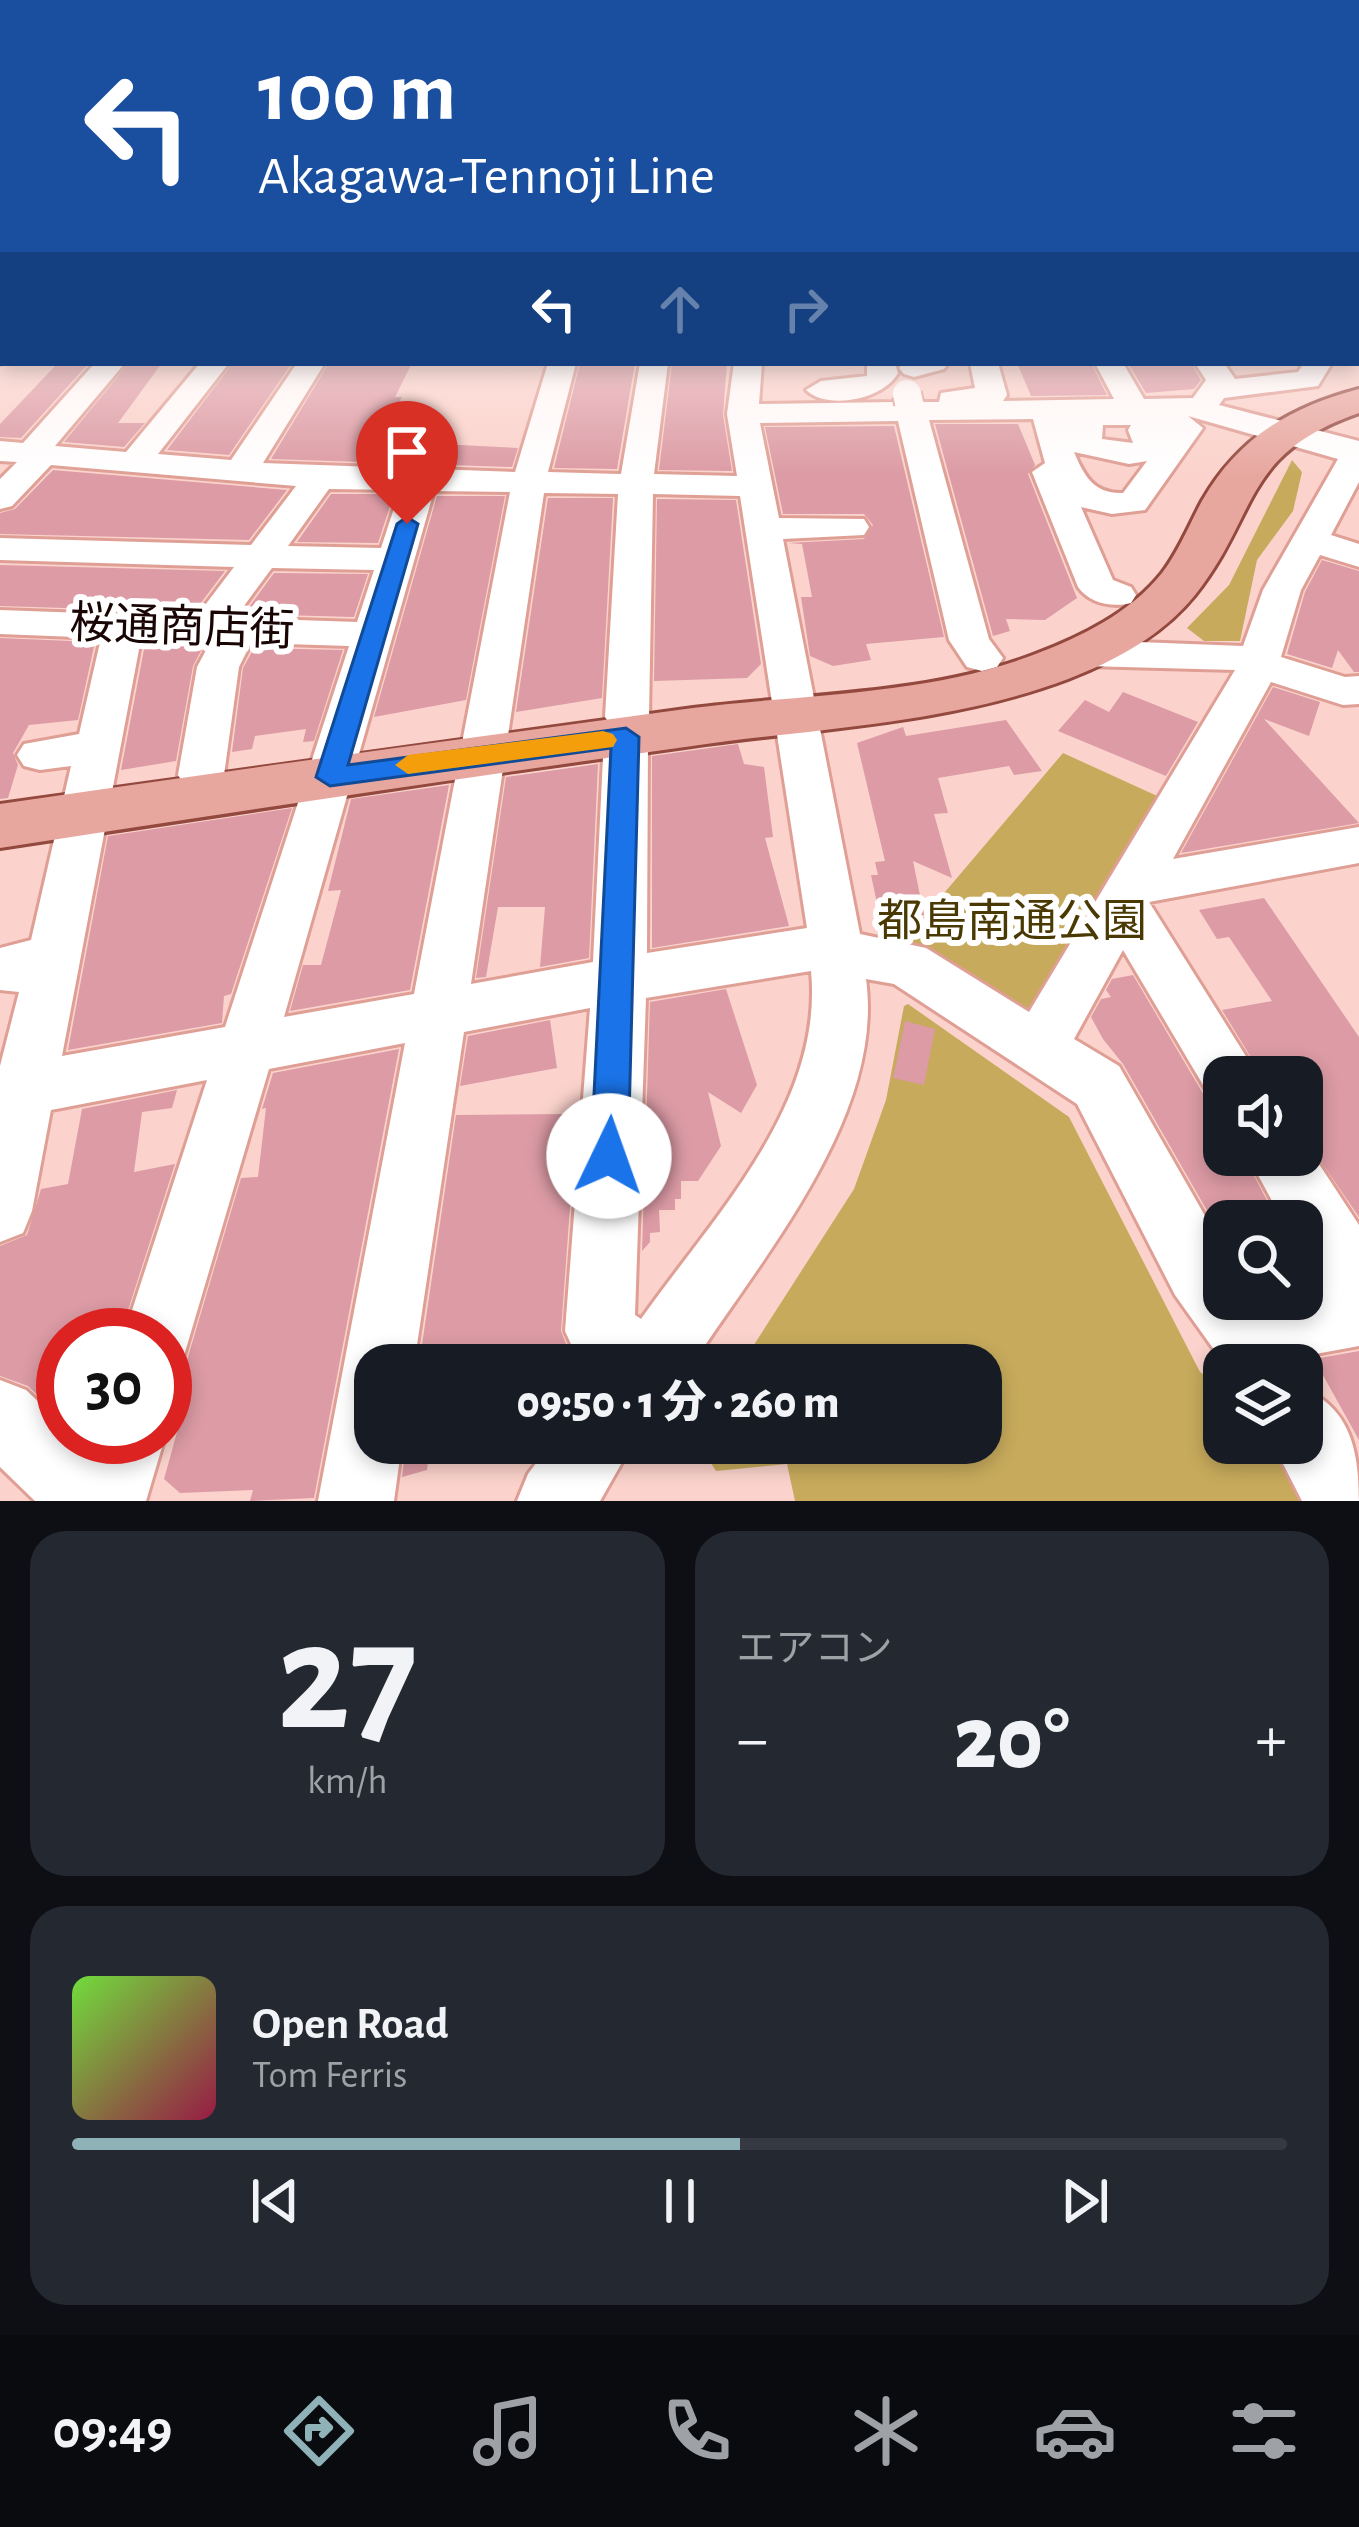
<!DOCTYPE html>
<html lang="ja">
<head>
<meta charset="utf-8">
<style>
	:root { --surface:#171b24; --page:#242831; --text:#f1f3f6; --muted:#9ea1a6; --line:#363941; --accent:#8eb2b8 }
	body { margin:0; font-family:"Alegreya Sans","Noto Sans JP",sans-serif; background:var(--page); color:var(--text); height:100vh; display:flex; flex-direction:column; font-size:45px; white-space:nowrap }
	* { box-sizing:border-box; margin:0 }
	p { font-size:39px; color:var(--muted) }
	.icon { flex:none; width:66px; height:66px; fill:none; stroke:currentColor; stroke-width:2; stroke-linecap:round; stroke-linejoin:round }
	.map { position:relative; height:1501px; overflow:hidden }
	.panel { display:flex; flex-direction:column; gap:30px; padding:30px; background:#0d0f14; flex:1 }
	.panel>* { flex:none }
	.banner { position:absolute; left:0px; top:0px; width:1359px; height:366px; box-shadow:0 6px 18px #0003; background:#1a4fa0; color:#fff; overflow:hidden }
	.buttons { position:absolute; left:1203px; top:1056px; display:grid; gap:24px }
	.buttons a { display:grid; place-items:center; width:120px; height:120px; border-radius:24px; background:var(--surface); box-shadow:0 6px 18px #0003; font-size:60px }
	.speed { position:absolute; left:36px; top:1308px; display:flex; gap:24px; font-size:60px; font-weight:700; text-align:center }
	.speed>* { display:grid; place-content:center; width:156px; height:156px; border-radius:50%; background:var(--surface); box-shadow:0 6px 18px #0003; line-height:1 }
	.speed .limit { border:18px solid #d22; background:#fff; color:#111 }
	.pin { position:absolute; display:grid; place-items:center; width:102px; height:102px; color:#fff; margin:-123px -51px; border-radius:50% 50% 50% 0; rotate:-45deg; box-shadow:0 0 12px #0007 }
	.pin .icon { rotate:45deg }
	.me { position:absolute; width:132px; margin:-66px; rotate:3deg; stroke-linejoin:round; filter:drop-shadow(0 0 9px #0008) }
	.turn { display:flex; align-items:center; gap:42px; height:252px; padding:0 60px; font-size:54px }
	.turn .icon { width:156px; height:156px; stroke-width:2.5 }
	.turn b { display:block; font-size:84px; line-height:102px }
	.lanes { display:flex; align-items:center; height:114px; padding:0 60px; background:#0003; justify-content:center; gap:60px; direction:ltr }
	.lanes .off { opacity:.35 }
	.big { font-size:90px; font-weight:800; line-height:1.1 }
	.panel .tile { flex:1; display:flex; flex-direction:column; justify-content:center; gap:18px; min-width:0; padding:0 42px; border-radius:36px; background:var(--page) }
	.panel .dial { align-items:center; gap:0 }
	.dial b { font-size:156px; line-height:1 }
	.song { display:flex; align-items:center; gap:36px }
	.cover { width:144px; height:144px; border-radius:18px; background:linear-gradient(135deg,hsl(100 70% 55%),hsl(340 70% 35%)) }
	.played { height:12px; border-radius:6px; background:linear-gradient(90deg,var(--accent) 55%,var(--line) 55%) }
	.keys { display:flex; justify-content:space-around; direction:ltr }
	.heat { display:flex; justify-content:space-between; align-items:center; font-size:66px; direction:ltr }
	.panel .tiles { flex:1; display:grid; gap:30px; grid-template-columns:1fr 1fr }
	.tile:last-child { grid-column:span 2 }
	.trip { position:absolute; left:354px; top:1344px; width:648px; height:120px; border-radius:36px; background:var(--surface); box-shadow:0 6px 18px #0003; font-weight:800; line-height:120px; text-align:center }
	.menu { display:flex; height:192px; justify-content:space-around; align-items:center; background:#090b0e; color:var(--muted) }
	.menu .icon { width:84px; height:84px }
	.menu .current { color:var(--accent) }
	.menu b { font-size:54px; color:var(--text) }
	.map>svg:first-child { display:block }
	.green { fill:#c7aa5c }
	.building { fill:#dc9ba5 }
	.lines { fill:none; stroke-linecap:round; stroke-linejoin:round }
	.minor-casing { stroke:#df9f95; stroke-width:6 }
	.major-casing { stroke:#94493f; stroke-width:6 }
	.minor { fill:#fff; fill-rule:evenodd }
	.major { fill:#e7a79f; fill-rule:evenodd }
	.minor-bridge-casing { stroke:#df9f95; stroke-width:32; stroke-linecap:butt }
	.minor-bridge { stroke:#fff; stroke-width:28 }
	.route { fill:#1a73e8; stroke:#114b97; stroke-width:3 }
	.slow { fill:#f59e0b }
	.labels { text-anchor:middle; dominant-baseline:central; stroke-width:12; stroke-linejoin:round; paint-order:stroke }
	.street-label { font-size:45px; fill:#190504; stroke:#fff }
	.park-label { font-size:45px; fill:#4a3902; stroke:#fff }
</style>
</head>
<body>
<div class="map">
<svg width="1359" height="1501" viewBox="0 0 1359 1501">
	<rect width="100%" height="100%" fill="#fbd3cc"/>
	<!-- green -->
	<path class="green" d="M1292,460L1302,472L1293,511L1257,560L1240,641H1204L1187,628L1229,585Z
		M1063,753L1166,800L1042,1010L1016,1009L906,938Z
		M908,1004L1069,1117L1200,1372L1224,1388V1443H1277L1307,1501H795L787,1464L716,1471L698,1443H981V1365H741L854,1189L886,1100L904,1006Z"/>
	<!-- building -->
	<path class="building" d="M58,363H89L21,438L0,437V424Z
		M129,363H162L118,423H145L124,447L64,442Z
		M233,363H292L229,455L167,450Z
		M329,363H412L395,397H402L380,441L518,448L512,467L271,459Z
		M580,363H635L617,469L554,468Z
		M672,363H727L723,415L732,471L659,470Z
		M1017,363H1091L1107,395L1031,396Z
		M1128,363H1191L1201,380L1194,389L1146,393Z
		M935,424H1018L1035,465L1028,474L1077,598L1045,620L1006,619L1010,631L993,636Z
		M894,426L944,637L866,644L871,660L833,666L810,656L801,597H812L802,544L788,543L864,539L873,525L864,514H783L765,427Z
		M53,470L287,490L249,540L0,534V513L15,509Z
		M331,494H394L378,543L297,542Z
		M437,496H505L466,700L374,717Z
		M548,498H613L602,698L516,712Z
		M657,499L736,500L761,664L747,678L654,681Z
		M1322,560L1359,571V672H1354L1338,650L1332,668L1287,654L1305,592Z
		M0,565L225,571L194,612L0,606Z
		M274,573L368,574L354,617L244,614Z
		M0,638L95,642L78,720L29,725L13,753L18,765L8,798L0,799Z
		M145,644L204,645L193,666L176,761L121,770Z
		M254,648L343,650L314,741L303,742L306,729L255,736L252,749L232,752L243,668Z
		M1273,687L1320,702L1309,736L1264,719L1359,823L1181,853Z
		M1123,692L1198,722L1166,776L1058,731L1085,700L1109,712Z
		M1006,720L1042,771L1014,775L1009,766L938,778L948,813L934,814L952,878L913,861L924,915L880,917L871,875H878L875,862L885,861L857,743L903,727L906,736Z
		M738,744L744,764L764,767L773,837L765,838L789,926L652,948V756Z
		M598,764L589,958L540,967L545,907H498L486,977L476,978L506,777Z
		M449,785L410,990L290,1011L303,965H321L341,890L328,891L351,799Z
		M292,808L231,994L224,996L222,1023L68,1050L108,836Z
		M1264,898L1359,1037V1217L1302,1134V1077H1263L1222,1010L1272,1001L1229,937L1217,939L1199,910Z
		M1133,975L1205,1097L1224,1105V1155H1243L1278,1221H1213L1123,1064L1103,1039L1091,1017L1101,999L1111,997L1106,990L1112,979Z
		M726,989L757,1085L741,1113L708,1092L721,1146L698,1181H681V1199H675V1210H659L660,1232L650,1233V1242L642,1251L650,1002Z
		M550,1020L557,1068L460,1086L468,1036Z
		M905,1021L935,1029L924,1085L893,1078Z
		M399,1049L314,1498L250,1501L253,1490L180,1493L164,1479L188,1393H165V1380L168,1371L187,1360L241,1178L258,1177L266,1108L262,1109L273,1073Z
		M177,1090L172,1108L142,1112L134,1172L175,1164L120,1335H63V1408H51L28,1386L0,1376V1246L27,1235L41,1189L68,1184L82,1109Z
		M563,1114L568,1117L566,1180H572L561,1331L568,1349L567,1365H419L456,1115Z
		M1359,1351V1440L1314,1359Z
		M406,1443H430L427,1470L402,1477Z"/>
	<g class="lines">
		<!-- minor casing -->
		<g class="minor-casing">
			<path id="minor" d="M1359,286V306L1356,307V287Z
				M0,287H3V303H0Z
				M3,344V363L0,364V345Z
				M95,363H125L55,446L126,452L200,363H229L158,454L231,460L297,363H325L263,463L515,472L548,363H576L548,472L621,474L640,363H668L654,474L737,476L727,414L734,363H762L759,404L894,402L909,394L924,402H939L941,393L975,388L970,363H998L1007,395L1003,401L1114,399L1095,363H1123L1144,399L1193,398L1206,380L1195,363H1224L1235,379L1298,372L1304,363H1332L1318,386L1224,398L1219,405L1359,441V482L1331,535L1359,544V567L1320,555L1301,590L1281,657L1345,677L1359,676V704L1343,705L1271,682L1173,859L1359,827V863L1149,902L1259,1077H1224V1101L1209,1095L1123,950L1074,1039L1119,1066L1224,1249V1299H1302V1288L1321,1285L1302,1253V1221H1283L1247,1155H1302V1138L1359,1225V1346L1299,1357L1302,1365V1366L1225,1365L1175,1295L1077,1104L894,984L866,979C885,1116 762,1257 692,1365H587L576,1355L565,1331L590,1008L464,1032L414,1365H375V1443H402L394,1501H318L405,1043L269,1069L183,1359L165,1367V1335H124L207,1080L51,1110L32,1211L23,1233L0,1242V1066L19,992L0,990V948L31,940L71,766L40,770L24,766L17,755L24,744L79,734L101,638L0,634V610L196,617L234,567L0,560V538L251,545L296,486L51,465L12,506L0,509V479L17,462L0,461V441L23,443ZM1188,416L1338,459L1263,590L1243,646L1086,640L1072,644L1066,653L1072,662L1086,666L1235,670L1029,1012L926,948L860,934L783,539L864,535L869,527L864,519L779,518L760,423L898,421L949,640L967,667L982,671L997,667L1003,658L989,639L929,420L1033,419L1045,463L1032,472L1078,587C1089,603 1112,608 1131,603L1136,595L1131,587L1113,580L1081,507L1112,514L1145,510L1203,428ZM1103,425H1131L1128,430L1133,443L1102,439ZM1074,452L1129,464L1147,461L1123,493C1094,494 1084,476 1074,452ZM329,489L400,490L381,548L288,546ZM434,491L510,492L414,994L284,1017ZM544,493L618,494L605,717L611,726L604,737L593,962L471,984ZM653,494L740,496L807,928L647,953L648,737L642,727L649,717ZM272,568L374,570L357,622L235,618ZM141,639L211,641L197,667L178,775L185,786L201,791L217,786L224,775L239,667L251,643L349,646L225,1027L62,1056ZM811,971C824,1105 713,1217 641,1319L635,1315L646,998Z
				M867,363H895L898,373C884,399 828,411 806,390L821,381L867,376Z
				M903,363H948L944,369L914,377L904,374L899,368Z
				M0,1380L26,1390L63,1425V1437H76L88,1448L91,1437H165L146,1501H35L0,1467Z
				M1302,1388C1351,1408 1359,1452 1359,1501H1302L1276,1450L1273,1443H1302Z
				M551,1443H633L600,1501H517L528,1474Z"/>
		</g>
		<!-- major casing -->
		<g class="major-casing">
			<path id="major" d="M1359,389V413C1241,454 1260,513 1195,595C1163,635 1115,661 1068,679C949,724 817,728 692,746C461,778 231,812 0,848V804C231,770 462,739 693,708C804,694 928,695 1033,655C1081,637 1130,613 1162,573C1179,551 1189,525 1202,501C1238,438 1290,407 1359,389Z"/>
		</g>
		<!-- minor -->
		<use href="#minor" class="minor"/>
		<!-- major -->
		<use href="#major" class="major"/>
		<!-- minor-bridge casing -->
		<g class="minor-bridge-casing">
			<path id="minor-bridge" d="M907,394L909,403"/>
		</g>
		<!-- minor-bridge -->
		<use href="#minor-bridge" class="minor-bridge"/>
	</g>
	<!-- sky -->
	<linearGradient id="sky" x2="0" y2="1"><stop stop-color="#82aeec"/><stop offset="0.56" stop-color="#fdebe8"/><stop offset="1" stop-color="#fdebe8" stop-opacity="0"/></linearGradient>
	<rect width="1359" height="476" fill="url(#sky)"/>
	<!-- route -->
	<path class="route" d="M407,517L418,524L348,765L626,728L639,737L628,1156L623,1169L609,1174L596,1169L591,1156L611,748L330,786L316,777L397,524Z"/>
	<!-- slow -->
	<path class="slow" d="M603,731L613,734L617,740L613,747L408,774L395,765L408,755Z"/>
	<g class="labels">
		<!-- street labels -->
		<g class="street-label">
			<text transform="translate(182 628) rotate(2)">桜通商店街</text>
		</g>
		<!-- park labels -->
		<g class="park-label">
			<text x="1012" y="922">都島南通公園</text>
		</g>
	</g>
</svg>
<div class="buttons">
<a><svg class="icon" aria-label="sound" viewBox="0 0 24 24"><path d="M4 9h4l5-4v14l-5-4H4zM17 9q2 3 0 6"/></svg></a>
<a><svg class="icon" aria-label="search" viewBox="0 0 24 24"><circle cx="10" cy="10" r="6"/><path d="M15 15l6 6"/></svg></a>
<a><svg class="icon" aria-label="layers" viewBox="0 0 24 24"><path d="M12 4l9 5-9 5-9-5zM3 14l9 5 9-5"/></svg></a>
</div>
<div class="speed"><div class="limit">30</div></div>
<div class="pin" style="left:407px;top:524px;background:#d93025"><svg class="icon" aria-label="arrive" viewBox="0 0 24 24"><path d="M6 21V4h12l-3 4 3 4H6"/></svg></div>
<svg class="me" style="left:609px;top:1156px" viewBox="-20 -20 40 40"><circle r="19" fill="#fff"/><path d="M0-13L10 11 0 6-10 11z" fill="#1a73e8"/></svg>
<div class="trip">09:50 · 1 分 · 260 m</div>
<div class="banner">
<div class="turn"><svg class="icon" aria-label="left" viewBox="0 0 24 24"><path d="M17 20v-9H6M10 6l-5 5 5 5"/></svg><div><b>100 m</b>Akagawa-Tennoji Line</div></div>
<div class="lanes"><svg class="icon" aria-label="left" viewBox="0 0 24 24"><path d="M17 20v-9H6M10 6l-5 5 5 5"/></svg><svg class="icon off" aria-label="ahead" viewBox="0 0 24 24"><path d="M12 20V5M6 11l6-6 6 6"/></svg><svg class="icon off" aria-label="right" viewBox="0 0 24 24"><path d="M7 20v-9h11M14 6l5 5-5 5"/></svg></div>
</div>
</div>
<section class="panel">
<div class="tiles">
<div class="tile dial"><b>27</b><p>km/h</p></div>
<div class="tile"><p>エアコン</p>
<div class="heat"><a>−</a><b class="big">20°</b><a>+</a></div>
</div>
<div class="tile">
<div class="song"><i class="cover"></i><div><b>Open Road</b><p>Tom Ferris</p></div></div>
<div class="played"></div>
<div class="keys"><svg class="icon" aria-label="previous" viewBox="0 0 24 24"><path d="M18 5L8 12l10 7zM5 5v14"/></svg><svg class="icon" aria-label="pause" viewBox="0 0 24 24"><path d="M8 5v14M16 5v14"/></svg><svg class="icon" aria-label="next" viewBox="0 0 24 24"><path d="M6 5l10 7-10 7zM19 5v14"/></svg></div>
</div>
</div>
</section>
<nav class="menu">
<b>09:49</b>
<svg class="icon current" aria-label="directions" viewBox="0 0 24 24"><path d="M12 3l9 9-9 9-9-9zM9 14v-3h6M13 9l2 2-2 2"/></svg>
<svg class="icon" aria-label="music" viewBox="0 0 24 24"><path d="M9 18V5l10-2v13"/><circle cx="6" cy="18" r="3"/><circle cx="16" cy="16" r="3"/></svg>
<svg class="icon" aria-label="phone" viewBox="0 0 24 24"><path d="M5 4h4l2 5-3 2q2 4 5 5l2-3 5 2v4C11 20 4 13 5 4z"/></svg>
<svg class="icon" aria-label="climate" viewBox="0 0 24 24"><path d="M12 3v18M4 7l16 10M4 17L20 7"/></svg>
<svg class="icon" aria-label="car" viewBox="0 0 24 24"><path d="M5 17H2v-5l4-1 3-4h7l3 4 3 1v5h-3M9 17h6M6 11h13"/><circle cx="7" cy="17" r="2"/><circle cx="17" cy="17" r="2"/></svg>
<svg class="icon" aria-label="filters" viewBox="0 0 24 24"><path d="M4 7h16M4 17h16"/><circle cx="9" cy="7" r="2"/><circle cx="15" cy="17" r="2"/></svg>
</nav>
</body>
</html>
